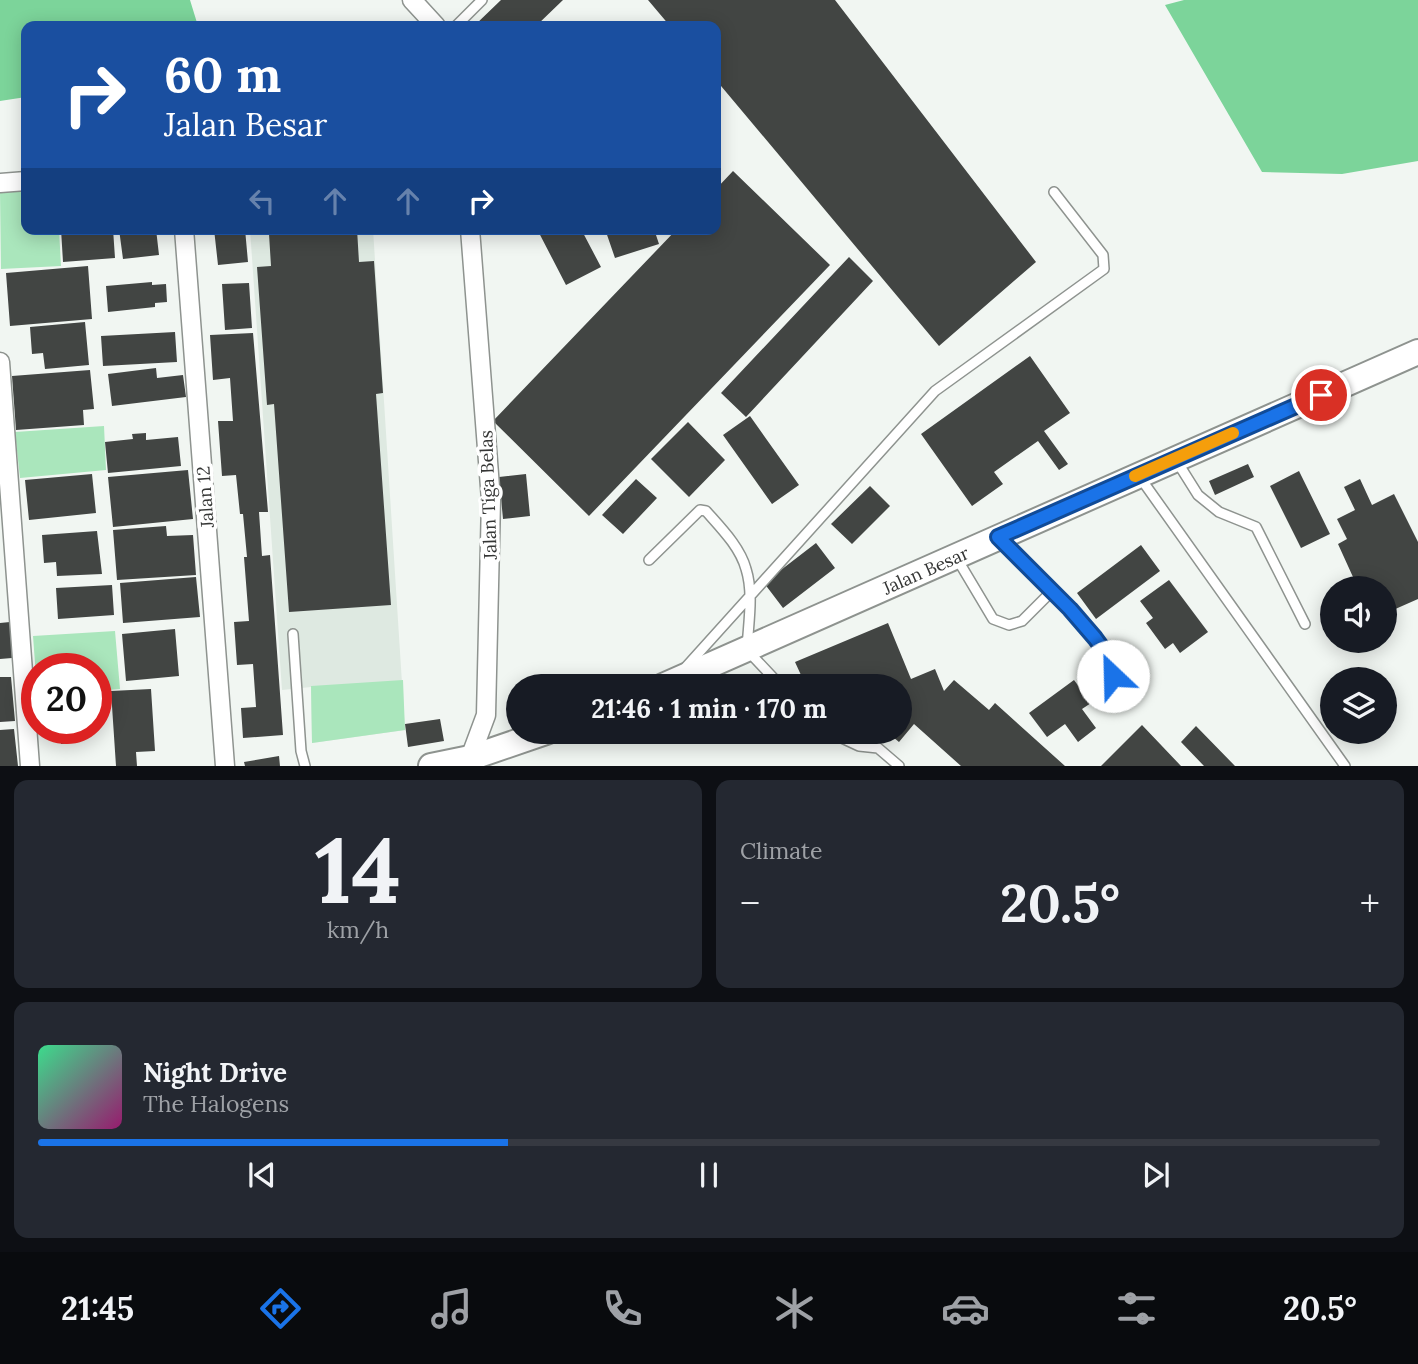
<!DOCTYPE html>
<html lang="en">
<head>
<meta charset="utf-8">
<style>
	:root { --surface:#171b24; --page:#242831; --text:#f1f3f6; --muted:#9ea1a6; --line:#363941; --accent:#1a73e8 }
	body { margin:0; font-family:Lora,serif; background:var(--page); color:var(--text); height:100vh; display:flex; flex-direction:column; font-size:26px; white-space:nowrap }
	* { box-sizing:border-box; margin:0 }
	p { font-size:23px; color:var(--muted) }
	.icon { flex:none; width:38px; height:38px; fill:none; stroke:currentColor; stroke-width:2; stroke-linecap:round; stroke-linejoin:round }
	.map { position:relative; height:766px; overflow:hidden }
	.sheet { display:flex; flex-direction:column; gap:14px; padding:14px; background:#0d0f14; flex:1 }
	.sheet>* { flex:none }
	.banner { position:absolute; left:21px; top:21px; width:700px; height:214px; border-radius:14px; box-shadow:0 4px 18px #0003; background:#1a4fa0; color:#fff; overflow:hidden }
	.fabs { position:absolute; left:1320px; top:576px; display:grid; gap:14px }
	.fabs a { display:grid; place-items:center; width:77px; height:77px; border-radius:50%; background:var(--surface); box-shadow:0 4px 18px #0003; font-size:35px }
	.speed { position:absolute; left:21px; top:653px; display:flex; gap:14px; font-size:35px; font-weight:700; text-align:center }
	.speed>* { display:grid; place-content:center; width:91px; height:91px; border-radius:50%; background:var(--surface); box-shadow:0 4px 18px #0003; line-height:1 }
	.speed .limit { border:10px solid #d22; background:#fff; color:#111 }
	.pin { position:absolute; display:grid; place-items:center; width:60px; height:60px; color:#fff; margin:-30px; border:4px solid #fff; border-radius:50%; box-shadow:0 2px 7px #0007 }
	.me { position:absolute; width:77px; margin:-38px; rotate:336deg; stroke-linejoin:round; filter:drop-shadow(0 0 5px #0008) }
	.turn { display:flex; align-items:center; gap:24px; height:147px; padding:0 28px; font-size:32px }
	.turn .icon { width:91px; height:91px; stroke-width:2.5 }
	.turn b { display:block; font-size:49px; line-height:60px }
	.lanes { display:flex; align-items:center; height:66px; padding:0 28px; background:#0003; justify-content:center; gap:35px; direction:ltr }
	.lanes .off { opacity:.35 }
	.big { font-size:52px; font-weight:800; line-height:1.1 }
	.sheet .card { flex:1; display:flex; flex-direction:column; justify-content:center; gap:10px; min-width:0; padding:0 24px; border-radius:14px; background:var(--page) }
	.sheet .dial { align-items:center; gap:0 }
	.dial b { font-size:91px; line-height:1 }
	.song { display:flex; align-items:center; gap:21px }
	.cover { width:84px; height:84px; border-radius:10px; background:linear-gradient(135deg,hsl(150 70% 55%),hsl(320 70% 35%)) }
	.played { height:7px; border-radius:4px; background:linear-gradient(90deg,var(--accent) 35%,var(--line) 35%) }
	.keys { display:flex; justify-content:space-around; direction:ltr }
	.heat { display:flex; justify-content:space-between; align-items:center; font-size:38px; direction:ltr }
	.sheet .tiles { flex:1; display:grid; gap:14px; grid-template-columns:1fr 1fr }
	.card:last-child { grid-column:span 2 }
	.trip { position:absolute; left:506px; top:674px; width:406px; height:70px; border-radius:35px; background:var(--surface); box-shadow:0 4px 18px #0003; font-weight:800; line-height:70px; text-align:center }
	.menu { display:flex; height:112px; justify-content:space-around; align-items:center; background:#090b0e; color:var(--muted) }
	.menu .icon { width:49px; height:49px }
	.menu .on { color:var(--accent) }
	.menu b { font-size:32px; color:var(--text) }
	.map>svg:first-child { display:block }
	.built { fill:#dee9e1 }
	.green { fill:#aae6bc }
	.forest { fill:#7cd49a }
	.building { fill:#424543 }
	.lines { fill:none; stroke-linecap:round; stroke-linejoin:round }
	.service-casing { stroke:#8e938f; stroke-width:12 }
	.minor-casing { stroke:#8e938f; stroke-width:21 }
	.secondary-casing { stroke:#8e938f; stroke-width:28 }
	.service { stroke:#fff; stroke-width:9 }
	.minor { stroke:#fff; stroke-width:18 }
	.secondary { stroke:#fff; stroke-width:24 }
	.route-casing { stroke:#114b97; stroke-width:18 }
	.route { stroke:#1a73e8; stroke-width:12 }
	.slow { stroke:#f59e0b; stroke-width:12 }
	.labels { text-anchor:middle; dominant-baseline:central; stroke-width:7; stroke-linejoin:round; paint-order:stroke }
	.street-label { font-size:18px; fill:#353635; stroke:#fff }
</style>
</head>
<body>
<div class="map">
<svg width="1418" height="766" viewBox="0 0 1418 766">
	<rect width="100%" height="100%" fill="#f1f6f2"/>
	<!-- built -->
	<path class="built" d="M250,229H373L405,730L312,743L311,687L282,690Z"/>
	<!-- green -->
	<path class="green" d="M26,187V229H59L61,266L1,269L0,192Z
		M104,426L106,470L20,478L15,432Z
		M115,631L120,689L96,691V668H37V690L33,636Z
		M403,680L405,730L312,743L311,686Z"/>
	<!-- forest -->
	<path class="forest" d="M0,0H190L198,26H26V97L0,101Z
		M1184,0H1418V161L1342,174L1262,172L1165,5Z"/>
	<!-- building -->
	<path class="building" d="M501,0H563L536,26H474Z
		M648,0H835L1036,262L939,346L716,80V26H670Z
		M733,171L830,265L589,516L493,421L677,229H716V189Z
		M61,229H113L115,258L63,262Z
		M119,229H156L159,255L123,259Z
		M214,229H245L248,262L218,265Z
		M339,229H357L359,262L374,261L383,393L376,394L391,605L289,612L274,404L267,405L257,267L271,266L269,234Z
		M537,229H581L601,267L566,285Z
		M605,229H654L659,244L615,258Z
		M849,257L873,281L746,417L721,393Z
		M88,266L92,319L10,326L6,273Z
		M152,282V285L166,284L167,302L155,303V307L108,312L106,286Z
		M249,283L252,328L225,330L222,284Z
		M85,322L89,365L45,369L43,353L32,354L30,327Z
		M175,332L177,362L103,366L101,336Z
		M253,333L268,512H259L262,556L270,555L283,735L243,738L241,708L256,707L253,664L237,665L234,622L249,621L244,557H247L243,514H240L236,475L222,476L218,421H233L230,378L213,380L210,335Z
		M1030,356L1070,413L1044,431L1068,464L1059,470L1038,441L994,472L1003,484L972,506L921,434Z
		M156,368L157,378L183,375L186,397L112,406L108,374Z
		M90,370L94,409L83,410L84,425L16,430L12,376Z
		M750,416L799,485L772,504L723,435Z
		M688,422L725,460L689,497L651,459Z
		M146,433V440L178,437L181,466L108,473L105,442L133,439L132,434Z
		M1248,464L1254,477L1215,495L1209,481Z
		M188,470L193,519L113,527L108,477Z
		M1299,471L1330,534L1301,548L1270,486Z
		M92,474L96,513L29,520L25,480Z
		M526,474L530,516L503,519L499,477Z
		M636,479L657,498L623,534L602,515Z
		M1360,479L1372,505L1394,494L1418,542V599L1384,614V588H1358L1338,544L1347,539L1337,519L1355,510L1344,487Z
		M870,486L890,506L852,544L831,524Z
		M166,526L167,536L193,535L196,575L117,580L113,530Z
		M97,531L102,574L57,576L56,562L44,563L42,535Z
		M816,543L835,568L783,608L764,583Z
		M1141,545L1160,571L1096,619L1077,593Z
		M196,577L200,617L123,623L120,583Z
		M1169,580L1208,632L1180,653L1173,643L1165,649L1146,623L1153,618L1140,601Z
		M112,585L114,615L58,619L56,588Z
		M10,622L12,658L0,659V623Z
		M888,623L911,679L935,669L944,691L954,680L989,710L995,703L1065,766H961L914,724L899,742L887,732H900V686H806L795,662Z
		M175,629L179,676L126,681L122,634Z
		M0,677H11L15,721L0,722Z
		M1074,680L1091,703L1082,709L1096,728L1078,742L1065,724L1047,737L1029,713Z
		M151,689L155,751L136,752L137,766H116L111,691Z
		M440,719L444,741L408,747L405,724Z
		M1142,725L1181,766H1101Z
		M1196,726L1235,766H1204L1181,742Z
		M60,728H78L79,742L61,744Z
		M14,729L18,766H0V730Z
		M279,756L280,766H245L244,762Z"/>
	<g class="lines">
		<!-- service casing -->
		<g class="service-casing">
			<path id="service" d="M456,26L482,0
				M1176,460L1198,495L1219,512L1256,527L1305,624
				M1139,476L1345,766
				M999,538L1095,638L1111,660L1116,691
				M956,557L993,619L1009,625L1022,621L1052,591
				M649,560L700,510L706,511C721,528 740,547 746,569C754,594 748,625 747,650L781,686
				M293,634L301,751L305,766
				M686,667L935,391L1104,269L1103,255L1054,192
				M829,732L859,746L878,748L899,766"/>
		</g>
		<!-- minor casing -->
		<g class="minor-casing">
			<path id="minor" d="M412,0L436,26
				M0,183L26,181
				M184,229L225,766
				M470,229L491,500L486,715L470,758L471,766
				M0,362L30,766"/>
		</g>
		<!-- secondary casing -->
		<g class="secondary-casing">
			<g id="secondary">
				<path id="s1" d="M663,686L1418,352"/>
				<path d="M431,766L470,758L546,732"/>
			</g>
		</g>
		<!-- service -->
		<use href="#service" class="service"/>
		<!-- minor -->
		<use href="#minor" class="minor"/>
		<!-- secondary -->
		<use href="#secondary" class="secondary"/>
	</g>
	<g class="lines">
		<!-- route casing -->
		<g class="route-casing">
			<path id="route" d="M1113,676L1111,660L1095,638L1070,609L998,537L1321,395"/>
		</g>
		<!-- route -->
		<use href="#route" class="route"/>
		<!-- slow -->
		<path class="slow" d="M1135,476L1233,433"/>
	</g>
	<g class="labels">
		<!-- street labels -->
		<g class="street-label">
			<text transform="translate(488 495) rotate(-92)">Jalan Tiga Belas</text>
			<text transform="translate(205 497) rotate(-94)">Jalan 12</text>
			<text stroke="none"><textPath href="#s1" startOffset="287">Jalan Besar</textPath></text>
		</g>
	</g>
</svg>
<div class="fabs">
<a><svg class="icon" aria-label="sound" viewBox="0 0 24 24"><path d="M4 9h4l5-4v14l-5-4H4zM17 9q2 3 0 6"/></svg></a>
<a><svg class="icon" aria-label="layers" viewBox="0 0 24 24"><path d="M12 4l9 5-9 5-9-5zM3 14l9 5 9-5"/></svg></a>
</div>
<div class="speed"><div class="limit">20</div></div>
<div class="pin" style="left:1321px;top:395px;background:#d93025"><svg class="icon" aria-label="arrive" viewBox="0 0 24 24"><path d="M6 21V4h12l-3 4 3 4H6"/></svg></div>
<svg class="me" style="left:1113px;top:676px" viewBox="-20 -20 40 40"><circle r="19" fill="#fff"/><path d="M0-13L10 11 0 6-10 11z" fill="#1a73e8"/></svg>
<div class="trip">21:46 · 1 min · 170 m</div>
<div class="banner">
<div class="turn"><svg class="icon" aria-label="right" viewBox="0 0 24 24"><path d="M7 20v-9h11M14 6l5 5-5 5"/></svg><div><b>60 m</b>Jalan Besar</div></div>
<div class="lanes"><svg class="icon off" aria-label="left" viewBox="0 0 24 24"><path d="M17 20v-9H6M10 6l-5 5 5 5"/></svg><svg class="icon off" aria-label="ahead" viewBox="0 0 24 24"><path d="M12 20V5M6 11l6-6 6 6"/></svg><svg class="icon off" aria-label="ahead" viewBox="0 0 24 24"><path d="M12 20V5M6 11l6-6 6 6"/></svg><svg class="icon" aria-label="right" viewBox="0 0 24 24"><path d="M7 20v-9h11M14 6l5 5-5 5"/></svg></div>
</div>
</div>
<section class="sheet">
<div class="tiles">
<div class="card dial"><b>14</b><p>km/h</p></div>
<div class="card"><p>Climate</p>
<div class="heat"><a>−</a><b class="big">20.5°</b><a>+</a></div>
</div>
<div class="card">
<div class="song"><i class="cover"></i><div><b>Night Drive</b><p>The Halogens</p></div></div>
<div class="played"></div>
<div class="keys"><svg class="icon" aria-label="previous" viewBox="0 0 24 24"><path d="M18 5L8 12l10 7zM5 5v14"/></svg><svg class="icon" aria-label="pause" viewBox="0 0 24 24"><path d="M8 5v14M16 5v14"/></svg><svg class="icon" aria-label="next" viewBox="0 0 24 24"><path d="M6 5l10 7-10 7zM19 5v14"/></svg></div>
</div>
</div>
</section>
<nav class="menu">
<b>21:45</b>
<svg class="icon on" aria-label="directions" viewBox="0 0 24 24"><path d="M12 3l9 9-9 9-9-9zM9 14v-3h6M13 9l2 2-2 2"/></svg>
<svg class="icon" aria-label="music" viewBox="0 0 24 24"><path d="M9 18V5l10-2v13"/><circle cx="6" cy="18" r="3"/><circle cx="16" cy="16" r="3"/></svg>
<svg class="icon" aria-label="phone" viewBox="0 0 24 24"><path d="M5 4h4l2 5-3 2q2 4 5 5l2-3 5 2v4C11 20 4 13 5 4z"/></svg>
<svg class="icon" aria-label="climate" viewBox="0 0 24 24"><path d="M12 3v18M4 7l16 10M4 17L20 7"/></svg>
<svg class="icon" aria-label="car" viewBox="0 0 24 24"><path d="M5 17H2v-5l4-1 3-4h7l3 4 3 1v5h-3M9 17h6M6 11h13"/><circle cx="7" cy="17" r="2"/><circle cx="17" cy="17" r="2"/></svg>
<svg class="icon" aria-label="filters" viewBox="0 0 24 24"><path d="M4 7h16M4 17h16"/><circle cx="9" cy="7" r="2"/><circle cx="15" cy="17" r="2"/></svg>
<b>20.5°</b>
</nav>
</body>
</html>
